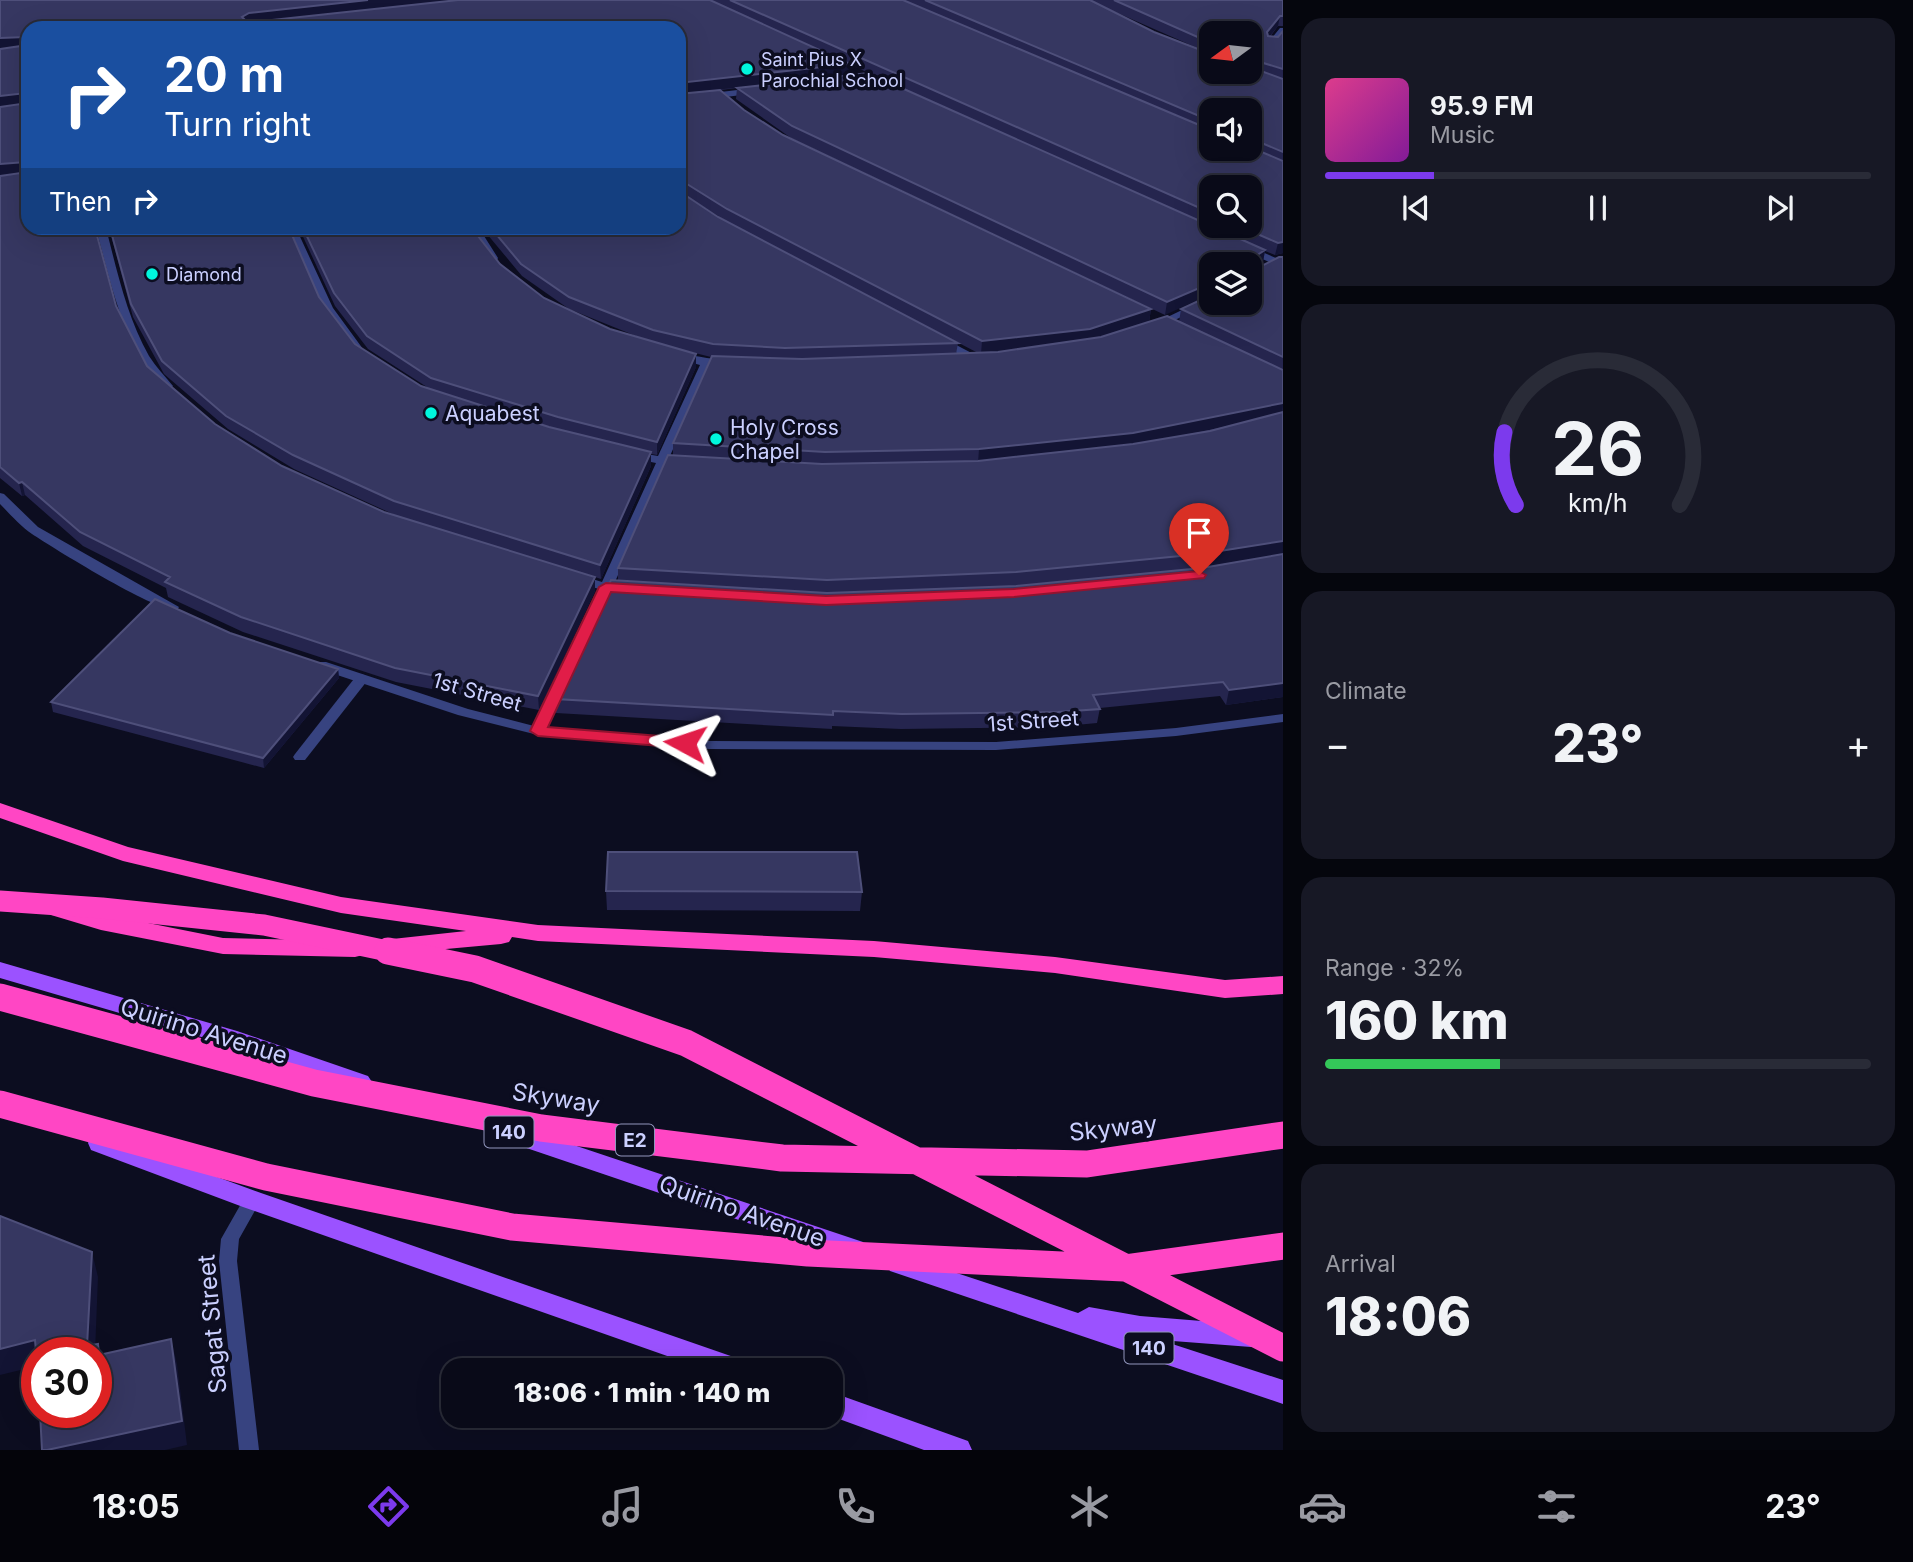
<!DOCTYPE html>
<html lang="en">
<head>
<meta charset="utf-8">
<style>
	:root { --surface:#090a18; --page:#171825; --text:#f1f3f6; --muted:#999aa2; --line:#292b37; --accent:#7c3aed }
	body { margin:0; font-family:Inter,sans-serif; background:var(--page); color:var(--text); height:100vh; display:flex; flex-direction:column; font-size:26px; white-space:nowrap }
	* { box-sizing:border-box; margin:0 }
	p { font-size:23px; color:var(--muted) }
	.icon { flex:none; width:38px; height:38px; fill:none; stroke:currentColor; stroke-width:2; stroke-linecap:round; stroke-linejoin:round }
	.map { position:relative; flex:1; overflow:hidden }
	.drawer { display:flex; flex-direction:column; gap:18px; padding:18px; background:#05060d; width:630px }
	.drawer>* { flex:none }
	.hud { position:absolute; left:21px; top:21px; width:665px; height:214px; border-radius:21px; box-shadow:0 7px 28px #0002,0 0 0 2px var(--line); background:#1a4fa0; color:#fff; overflow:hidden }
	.needle { width:46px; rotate:255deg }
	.fabs { position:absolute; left:1199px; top:21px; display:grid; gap:14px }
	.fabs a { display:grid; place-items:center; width:63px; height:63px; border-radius:14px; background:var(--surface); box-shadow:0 7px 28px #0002,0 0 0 2px var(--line); font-size:35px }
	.speed { position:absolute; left:21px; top:1337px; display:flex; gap:14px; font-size:35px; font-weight:700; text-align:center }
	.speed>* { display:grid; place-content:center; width:91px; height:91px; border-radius:50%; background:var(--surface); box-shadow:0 7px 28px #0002,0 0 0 2px var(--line); line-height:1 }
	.speed .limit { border:10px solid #d22; background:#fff; color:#111 }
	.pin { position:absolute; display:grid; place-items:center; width:60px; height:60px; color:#fff; margin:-72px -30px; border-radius:50% 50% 50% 0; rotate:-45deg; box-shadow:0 0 7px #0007 }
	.pin .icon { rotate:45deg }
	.me { position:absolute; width:77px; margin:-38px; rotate:275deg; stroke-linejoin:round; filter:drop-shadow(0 0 5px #0008) }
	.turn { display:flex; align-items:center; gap:24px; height:147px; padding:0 28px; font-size:32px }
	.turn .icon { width:91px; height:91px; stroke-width:2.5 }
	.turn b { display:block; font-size:49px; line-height:60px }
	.then { display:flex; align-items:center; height:66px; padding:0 28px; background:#0003; gap:14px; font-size:26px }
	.big { font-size:52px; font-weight:800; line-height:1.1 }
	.drawer .card { flex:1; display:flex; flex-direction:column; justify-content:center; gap:10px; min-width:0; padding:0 24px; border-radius:21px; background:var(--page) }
	.drawer .dial { align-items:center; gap:0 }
	.dial svg { height:182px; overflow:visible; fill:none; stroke:var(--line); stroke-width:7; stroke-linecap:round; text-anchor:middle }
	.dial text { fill:var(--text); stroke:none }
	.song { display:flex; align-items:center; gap:21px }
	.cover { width:84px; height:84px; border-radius:10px; background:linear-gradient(135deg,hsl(330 70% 55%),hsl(290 70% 35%)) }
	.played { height:7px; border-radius:4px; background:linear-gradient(90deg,var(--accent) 20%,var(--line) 20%) }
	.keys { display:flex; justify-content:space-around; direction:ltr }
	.heat { display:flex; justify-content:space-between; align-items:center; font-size:38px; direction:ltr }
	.charge { height:10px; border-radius:5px; background:linear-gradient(90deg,#34c759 32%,var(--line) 0) }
	.trip { position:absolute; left:441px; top:1358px; width:402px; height:70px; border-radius:21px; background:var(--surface); box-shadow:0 7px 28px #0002,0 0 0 2px var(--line); font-weight:800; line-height:70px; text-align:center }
	.tab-bar { display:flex; height:112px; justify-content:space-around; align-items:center; background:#04040a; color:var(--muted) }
	.tab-bar .icon { width:49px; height:49px }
	.tab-bar .current { color:var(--accent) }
	.tab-bar b { font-size:32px; color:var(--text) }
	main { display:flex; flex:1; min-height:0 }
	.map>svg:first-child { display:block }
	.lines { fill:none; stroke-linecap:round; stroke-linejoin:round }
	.service { fill:#374380; fill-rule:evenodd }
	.minor { fill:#374380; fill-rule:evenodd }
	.primary { fill:#9b52ff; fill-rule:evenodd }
	.motorway { fill:#ff46c4; fill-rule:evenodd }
	.motorway-bridge-far1 { stroke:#ff46c4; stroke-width:21 }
	.motorway-bridge { stroke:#ff46c4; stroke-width:27 }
	.wall { fill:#25254e; fill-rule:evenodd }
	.shaded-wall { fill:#131434 }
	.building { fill:#363761; stroke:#4e4f7a; stroke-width:2 }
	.route { fill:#e11d48; stroke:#92132f; stroke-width:2 }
	.poi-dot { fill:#00f6dd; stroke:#0c0d20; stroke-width:2.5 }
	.labels { text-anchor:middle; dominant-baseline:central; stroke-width:7; stroke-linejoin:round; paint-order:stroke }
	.far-poi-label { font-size:18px; fill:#cbd0ff; stroke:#0c0d20; text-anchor:start }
	.shield { fill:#0c0d20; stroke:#9296bc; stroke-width:2 }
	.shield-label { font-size:19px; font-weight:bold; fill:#cbd0ff }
	.poi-label { font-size:21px; fill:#cbd0ff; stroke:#0c0d20; text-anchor:start }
	.street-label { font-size:21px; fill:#cbd0ff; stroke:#0c0d20 }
	.near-street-label { font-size:24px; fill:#cbd0ff; stroke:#0c0d20 }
</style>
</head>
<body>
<main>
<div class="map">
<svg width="1283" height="1450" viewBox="0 0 1283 1450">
	<rect width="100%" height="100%" fill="#0c0d20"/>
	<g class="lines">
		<!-- service -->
		<path class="service" d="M362,674L369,678L367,681L305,760H295L293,757L295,754L357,675Z"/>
		<!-- minor -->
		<path class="minor" d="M1280,28H1283V35L1274,46H1268L1267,44Z
			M754,88L757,89V93L679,103V97Z
			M96,228H106C117,271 127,317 149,356C156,367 165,376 173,386L171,388H163C123,345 111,284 96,228Z
			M286,228H296L333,308L363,349L362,351H354L323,308Z
			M469,228H479L498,258L497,260H489Z
			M1246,245L1283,261V268L1242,250V246Z
			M1211,296V303L1160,327L1156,328L1151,325Z
			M941,337L983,359L984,361L979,364L975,363L937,342L936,340Z
			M678,353C691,356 724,359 732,365L727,368L710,367L669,458L688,461L690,464L684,468L667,465L614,584L630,586L631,589L625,593L610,591L547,727L709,741L996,742L1176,728L1283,714V722L1176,736L996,750L709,749L538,735L458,715L316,668L314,665L316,662H326L468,709L534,726L599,589L571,581L570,578L576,574L602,582L656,463L631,458L629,456L635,452L658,456L700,365L674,358L673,356Z
			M0,493L4,494L38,527L179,607L177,610C158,613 53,548 32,534C20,526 10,514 0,504Z
			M252,1193L258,1195L261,1200L239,1239L237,1261L259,1450H239L219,1261L221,1239L246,1195Z"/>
		<!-- primary -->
		<path class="primary" d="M0,962L237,1031L368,1076L372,1082L368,1088L360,1091L222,1043L0,978Z
			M508,1123L863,1242L867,1249L863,1256L854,1259L500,1139L496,1132L500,1125Z
			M100,1134L261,1193L748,1362L752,1370H707L243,1207L91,1150L88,1143L91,1136Z
			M899,1254L1078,1313L1089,1307L1140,1316L1251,1325L1260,1328L1264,1336L1260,1344L1251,1347L1160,1340L1283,1380V1404L890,1271L886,1264L890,1257Z
			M831,1392L968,1441L972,1450H924L831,1416Z"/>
		<!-- motorway -->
		<path class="motorway" d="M0,803L128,847L341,897L538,925L874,941L1055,957L1225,980L1283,976V994L1225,998L1055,973L874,957L538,941L512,937L509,942L501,944L391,954L383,952L379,946L383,940L466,931L341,913L123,861L0,818Z
			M59,901L103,914L223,938L355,941L363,943L367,949L363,955L355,957L223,954L101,930L51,915L47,909L51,903Z"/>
		<!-- motorway-bridge-far1 -->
		<path class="motorway-bridge-far1" d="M0,901L102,908L264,925L397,953"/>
		<!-- motorway-bridge -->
		<path class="motorway-bridge" d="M388,951L475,969L686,1043L1283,1348
			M0,997L314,1083L541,1128L782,1158L1087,1164L1283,1135
			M0,1104L266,1177L512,1227L808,1253L1124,1268L1283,1246"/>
	</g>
	<!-- wall -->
	<path class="wall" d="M0,0H1283V26H1278L1270,37H1278L1283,31V253L1275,255L1265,251L1263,262L1252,270V271L1283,257V697L1226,705L1220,696L1100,708L1097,723L1055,727L901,729L832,726V729L556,713V699L618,580V568L673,456V443L711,357L687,351L696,354V367L657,455L651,454V466L601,579L595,577V591L539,710L396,682L243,632L168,597L166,588L83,546L25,495L22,496L0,478ZM1104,7L1211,54V33H1250V72L1154,32ZM28,28H679V191L726,221L978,353L956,354L958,343L718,217L679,228H482L522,276L569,309L636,336L610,329L544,298L500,264L478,236L473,228H299L335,306L368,349L430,389L421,386L355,344L319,297L289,228H109L133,317L164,374L228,429L294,469L395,515L384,512L282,466L215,424L147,366L116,306L28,228ZM831,56L962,115L849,75ZM737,88L736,99L791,138L1165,315L1211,264L1250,303L1181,309L1179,322H1149L1151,309L783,135L744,110L721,90ZM1211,110H1250V149H1211ZM1211,187L1250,226H1211Z
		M230,633L338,669L339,678L264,768L53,712L51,702Z
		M606,891L862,892L860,911L607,910Z"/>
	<!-- shaded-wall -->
	<path class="shaded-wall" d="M368,0H466L243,27L242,17L249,13Z
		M1280,16L1278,26L1265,42L1267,32Z
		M26,37L28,47L0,49V38Z
		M850,64L849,75L679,94V83Z
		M26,93L28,104L0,107V96Z
		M26,162L28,173L0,176V164Z
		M1283,242V253L1275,255L1278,243Z
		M1265,250L1263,262L1250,271L1251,259Z
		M1211,283V294L1165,315L1167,302Z
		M1151,309L1149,322L1088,341L981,354L982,341Z
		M696,354V367L657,455V442Z
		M1283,403L1282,415L1131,446L978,463L979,449Z
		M651,452V466L601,579L600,565Z
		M22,482L25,495L22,496L19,483Z
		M1283,541V554L1199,568L1201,554Z
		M595,577V591L539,710L538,696Z
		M338,669L339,678L264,768L263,758Z
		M1283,683V697L1226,705L1229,690Z
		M92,1252L98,1277L95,1353L87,1346Z
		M171,1339L177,1364L187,1445L165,1450H47Z
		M35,1340L37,1366L0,1375V1349Z"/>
	<!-- building -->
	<path class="building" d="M0,0H368L249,13L242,17L245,20H272L458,0H710L850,64L679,83V28H28V45L26,37L0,38Z
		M730,0H903L1211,130V149H1250V147L1283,161V242L1278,243L1239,226H1250V187H1211V213Z
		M925,0H1090L1154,32L1211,54V72H1250V67L1283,79V152L1250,138V110H1211V121Z
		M1114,0H1283V16H1280L1267,32L1268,36L1278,37L1283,31V69L1250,59V33H1211V43Z
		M28,45V95L26,93L0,96V49Z
		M868,73L1265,250L1251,259L1252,271L1279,257H1283V357L1181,309L1211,295V303H1250V264H1211V283L1167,302L792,126L737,88Z
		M720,90L744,110L783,135L1151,309L1090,329L982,341L727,209L679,179V94Z
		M28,102V164L26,162L0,164V107L28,103Z
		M28,169V228H95L116,306L147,366L215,424L282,466L384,512L595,577L538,696L395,668L241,617L165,582L170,577L80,532L22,482L19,483L0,467V176L28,172Z
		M679,191L718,217L958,343L785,348L713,344L653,330L569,297L521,264L491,228H679Z
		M110,228H289L319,297L355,344L421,386L549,427L651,452L600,565L394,501L293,455L226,416L162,361L131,304Z
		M303,228H473L478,236L500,264L544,298L610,329L696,354L657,442L558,417L431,378L367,336L334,293Z
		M1167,316L1283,370V403L1133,433L979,449L825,452L673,443L712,356L802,359L998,352L1101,337Z
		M1283,412V541L1201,554L1016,572L827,580L618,568L668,455L822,464L978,461L1133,444L1210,431Z
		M1283,554V683L1229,690L1223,682L1093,695L1100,709L1058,712L902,714L833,711V715L556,699L611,580L827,593L1016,586L1202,568Z
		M155,599L230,633L338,669L263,758L51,702Z
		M608,852H857L862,892L606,891Z
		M0,1216L92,1252L87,1346L98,1344L99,1355L171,1339L182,1421L47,1450H42L40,1412H96V1353H37V1363L35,1340L0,1349Z"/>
	<!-- route -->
	<path class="route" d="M1199,571L1206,575L1204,578L1014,597L826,605L611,592L548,727L685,738L693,743L685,748L538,736L530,731L599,587L606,583L826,596L1014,589Z"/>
	<!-- markers -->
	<g class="poi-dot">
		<circle cx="747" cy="69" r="7"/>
		<circle cx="152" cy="274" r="7"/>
		<circle cx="431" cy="413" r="7"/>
		<circle cx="716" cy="439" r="7"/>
	</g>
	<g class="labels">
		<!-- far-poi labels -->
		<g class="far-poi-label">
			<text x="761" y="59">Saint Pius X<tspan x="761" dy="21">Parochial School</tspan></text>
			<text x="166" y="274">Diamond</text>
		</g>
		<!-- shield labels -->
		<g class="shield">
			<rect x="484.5" y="1116.5" width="49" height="31" rx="5"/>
			<rect x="616" y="1124.5" width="38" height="31" rx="5"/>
			<rect x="1124.5" y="1332.5" width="49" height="31" rx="5"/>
		</g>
		<g class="shield-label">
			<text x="509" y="1132">140</text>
			<text x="635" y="1140">E2</text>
			<text x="1149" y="1348">140</text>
		</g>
		<!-- poi labels -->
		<g class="poi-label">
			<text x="445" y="413">Aquabest</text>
			<text x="730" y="427">Holy Cross<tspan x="730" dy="24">Chapel</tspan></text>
		</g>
		<!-- street labels -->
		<g class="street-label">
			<text transform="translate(477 692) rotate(16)">1st Street</text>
			<text transform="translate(1033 721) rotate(-4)">1st Street</text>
		</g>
		<!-- near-street labels -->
		<g class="near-street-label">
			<text transform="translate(204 1031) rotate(17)">Quirino Avenue</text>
			<text transform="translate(556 1098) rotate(9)">Skyway</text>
			<text transform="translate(1113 1128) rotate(-6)">Skyway</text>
			<text transform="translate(742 1211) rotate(19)">Quirino Avenue</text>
			<text transform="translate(212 1324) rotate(-95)">Sagat Street</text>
		</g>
	</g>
</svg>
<div class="fabs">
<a><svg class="needle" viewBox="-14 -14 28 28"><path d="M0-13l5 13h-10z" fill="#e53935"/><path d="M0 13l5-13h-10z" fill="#999aa2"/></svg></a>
<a><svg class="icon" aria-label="sound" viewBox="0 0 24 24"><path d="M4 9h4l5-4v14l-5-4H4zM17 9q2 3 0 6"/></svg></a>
<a><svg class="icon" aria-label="search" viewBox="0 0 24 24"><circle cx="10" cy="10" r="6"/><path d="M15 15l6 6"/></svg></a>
<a><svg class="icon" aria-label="layers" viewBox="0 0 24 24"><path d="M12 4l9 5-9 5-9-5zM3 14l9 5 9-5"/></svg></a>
</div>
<div class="speed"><div class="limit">30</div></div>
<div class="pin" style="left:1199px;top:575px;background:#d93025"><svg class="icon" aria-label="arrive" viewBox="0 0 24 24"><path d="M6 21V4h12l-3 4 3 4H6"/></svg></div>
<svg class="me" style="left:685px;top:743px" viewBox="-20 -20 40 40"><path d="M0-17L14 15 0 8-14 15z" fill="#e11d48" stroke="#fff" stroke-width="4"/></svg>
<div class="trip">18:06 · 1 min · 140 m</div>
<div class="hud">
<div class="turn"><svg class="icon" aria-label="right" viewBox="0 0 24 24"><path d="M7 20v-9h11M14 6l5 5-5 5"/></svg><div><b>20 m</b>Turn right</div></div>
<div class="then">Then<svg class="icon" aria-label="right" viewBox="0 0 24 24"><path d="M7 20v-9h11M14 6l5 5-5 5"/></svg></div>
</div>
</div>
<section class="drawer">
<div class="card">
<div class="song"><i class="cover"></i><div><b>95.9 FM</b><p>Music</p></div></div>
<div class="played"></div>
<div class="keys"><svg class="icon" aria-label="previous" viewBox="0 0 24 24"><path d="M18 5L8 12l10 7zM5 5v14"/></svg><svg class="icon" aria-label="pause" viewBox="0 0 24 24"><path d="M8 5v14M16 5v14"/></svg><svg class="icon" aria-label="next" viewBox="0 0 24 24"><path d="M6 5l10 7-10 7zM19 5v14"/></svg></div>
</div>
<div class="card dial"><svg viewBox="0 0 100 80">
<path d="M14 69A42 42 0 1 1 86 69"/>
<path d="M14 69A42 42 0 0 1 9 37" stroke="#7c3aed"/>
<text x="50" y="56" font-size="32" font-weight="700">26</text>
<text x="50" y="72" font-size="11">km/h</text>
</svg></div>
<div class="card"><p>Climate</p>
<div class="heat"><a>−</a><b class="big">23°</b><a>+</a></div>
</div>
<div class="card"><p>Range · 32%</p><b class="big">160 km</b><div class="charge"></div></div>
<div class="card"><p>Arrival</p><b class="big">18:06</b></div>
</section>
</main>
<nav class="tab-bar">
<b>18:05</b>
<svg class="icon current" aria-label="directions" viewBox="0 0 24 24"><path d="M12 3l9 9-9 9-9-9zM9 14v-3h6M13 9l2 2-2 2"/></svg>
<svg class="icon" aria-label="music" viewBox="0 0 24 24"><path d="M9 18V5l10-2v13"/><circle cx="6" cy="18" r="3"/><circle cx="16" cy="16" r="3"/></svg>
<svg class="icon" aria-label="phone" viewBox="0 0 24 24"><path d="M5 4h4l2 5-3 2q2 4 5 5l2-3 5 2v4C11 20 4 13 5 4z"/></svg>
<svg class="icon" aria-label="climate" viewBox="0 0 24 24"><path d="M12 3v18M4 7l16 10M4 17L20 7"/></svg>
<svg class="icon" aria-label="car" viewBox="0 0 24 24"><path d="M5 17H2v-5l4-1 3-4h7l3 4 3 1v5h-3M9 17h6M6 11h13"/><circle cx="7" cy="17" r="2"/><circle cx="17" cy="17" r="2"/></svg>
<svg class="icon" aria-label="filters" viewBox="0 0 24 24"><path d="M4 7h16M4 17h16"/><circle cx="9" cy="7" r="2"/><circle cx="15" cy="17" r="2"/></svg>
<b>23°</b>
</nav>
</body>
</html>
